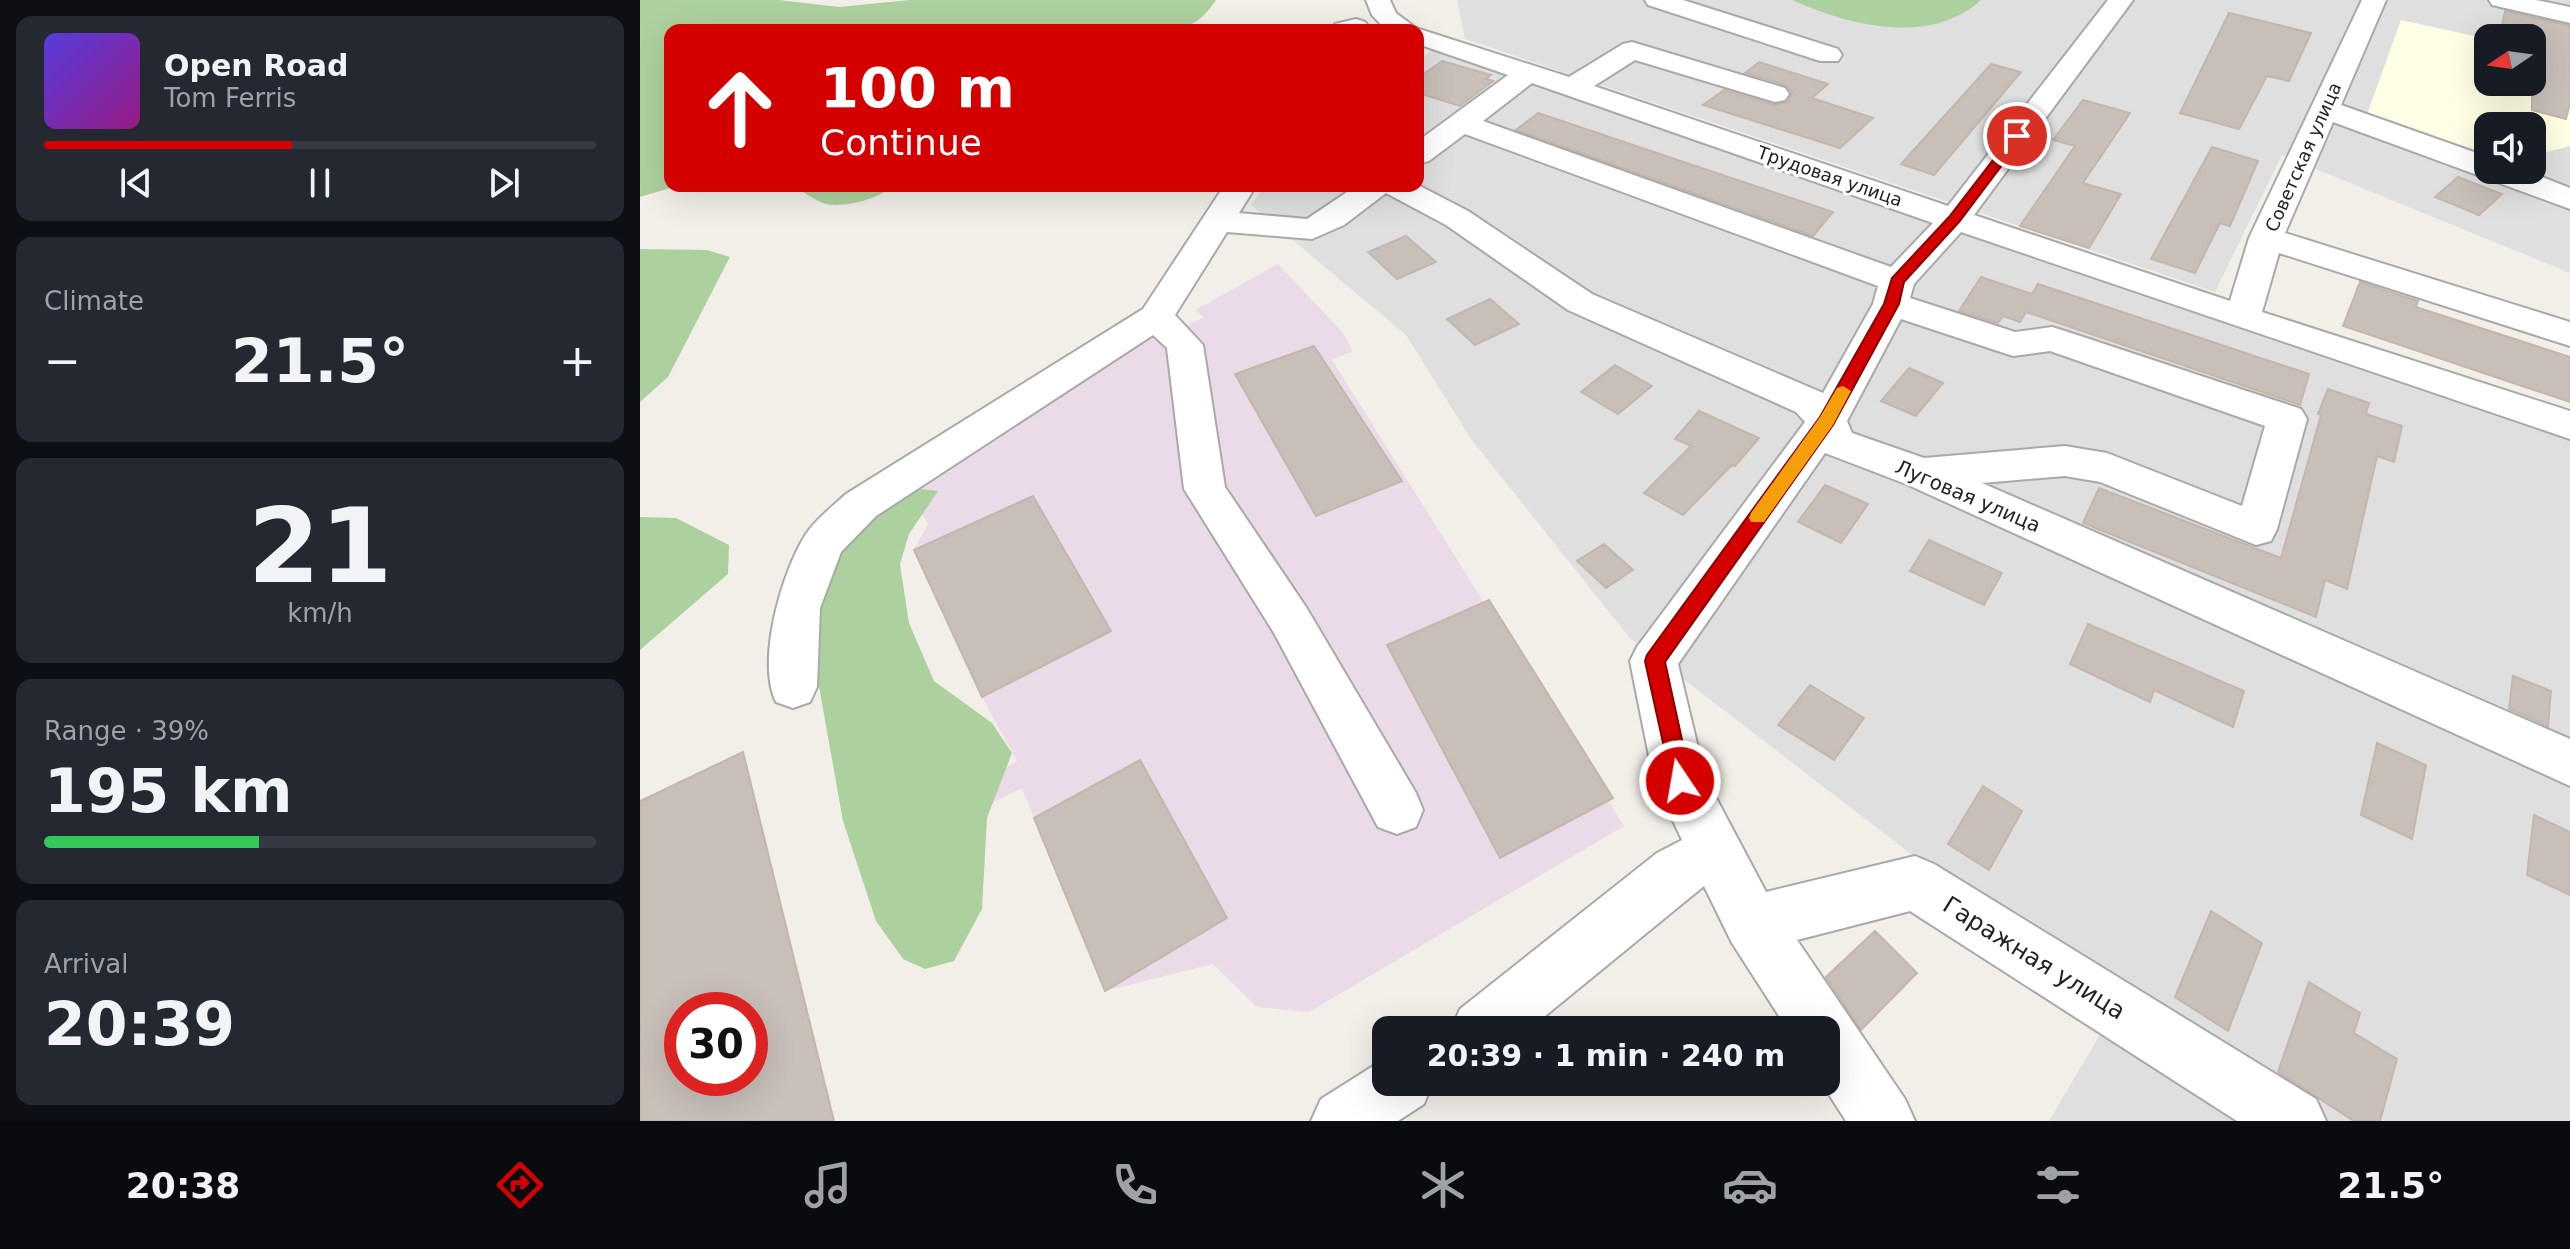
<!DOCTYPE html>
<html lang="en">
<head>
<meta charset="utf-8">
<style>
	:root { --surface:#171b24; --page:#242831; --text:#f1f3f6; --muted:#9ea1a6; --line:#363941; --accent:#d40000 }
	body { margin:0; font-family:"DejaVu Sans",sans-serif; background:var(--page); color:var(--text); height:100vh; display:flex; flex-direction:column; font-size:30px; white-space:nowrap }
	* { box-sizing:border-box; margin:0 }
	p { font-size:26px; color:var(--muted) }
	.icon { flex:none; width:44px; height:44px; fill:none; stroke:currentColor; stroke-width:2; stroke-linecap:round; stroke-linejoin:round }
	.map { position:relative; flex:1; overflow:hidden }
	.sheet { display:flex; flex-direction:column; gap:16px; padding:16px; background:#0d0f14; width:640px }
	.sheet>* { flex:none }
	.banner { position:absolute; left:24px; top:24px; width:760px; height:168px; border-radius:16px; box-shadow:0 8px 32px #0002; background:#d40000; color:#fff; overflow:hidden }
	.needle { width:52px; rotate:257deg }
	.tools { position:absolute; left:1834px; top:24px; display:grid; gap:16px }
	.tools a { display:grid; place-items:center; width:72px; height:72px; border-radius:16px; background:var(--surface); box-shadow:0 8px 32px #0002; font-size:40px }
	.speed { position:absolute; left:24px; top:992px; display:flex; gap:16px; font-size:40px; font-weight:700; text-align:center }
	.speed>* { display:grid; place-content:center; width:104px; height:104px; border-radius:50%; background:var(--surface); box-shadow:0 8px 32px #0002; line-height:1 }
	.speed .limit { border:12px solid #d22; background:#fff; color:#111 }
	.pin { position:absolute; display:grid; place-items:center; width:68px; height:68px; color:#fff; margin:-34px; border:4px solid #fff; border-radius:50%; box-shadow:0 2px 8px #0007 }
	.me { position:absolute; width:88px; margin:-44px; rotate:348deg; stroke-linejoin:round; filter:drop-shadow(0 0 6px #0008) }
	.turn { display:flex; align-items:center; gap:28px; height:168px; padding:0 24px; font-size:36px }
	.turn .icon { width:104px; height:104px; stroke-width:2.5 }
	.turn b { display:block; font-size:56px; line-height:68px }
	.big { font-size:60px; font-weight:700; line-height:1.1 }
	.sheet .card { flex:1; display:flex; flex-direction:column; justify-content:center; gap:12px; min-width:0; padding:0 28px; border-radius:16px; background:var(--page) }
	.sheet .dial { align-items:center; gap:0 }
	.dial b { font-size:104px; line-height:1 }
	.song { display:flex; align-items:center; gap:24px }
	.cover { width:96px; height:96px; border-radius:12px; background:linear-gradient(135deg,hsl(250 70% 55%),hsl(310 70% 35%)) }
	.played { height:8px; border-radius:4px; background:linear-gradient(90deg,var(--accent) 45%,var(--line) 45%) }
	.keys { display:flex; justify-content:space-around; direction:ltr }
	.heat { display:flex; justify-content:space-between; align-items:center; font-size:44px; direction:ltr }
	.charge { height:12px; border-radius:6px; background:linear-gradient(90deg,#34c759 39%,var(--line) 0) }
	.trip { position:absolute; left:732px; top:1016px; width:468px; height:80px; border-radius:16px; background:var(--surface); box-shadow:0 8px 32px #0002; font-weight:700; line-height:80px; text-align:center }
	.menu { display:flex; height:128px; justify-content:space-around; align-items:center; background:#090b0e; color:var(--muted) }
	.menu .icon { width:56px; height:56px }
	.menu .current { color:var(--accent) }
	.menu b { font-size:36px; color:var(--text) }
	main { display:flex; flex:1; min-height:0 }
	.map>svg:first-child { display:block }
	.residential { fill:#e0dfdf; fill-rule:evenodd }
	.industrial { fill:#ebdbe8 }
	.education { fill:#ffffe5 }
	.forest { fill:#add19e }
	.building { fill:#c7bfb8; stroke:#c4b6ab; stroke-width:2; fill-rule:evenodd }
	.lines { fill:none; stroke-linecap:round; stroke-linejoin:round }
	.minor-casing { stroke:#a9a9a9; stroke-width:4 }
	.minor { fill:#fff; fill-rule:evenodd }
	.route { fill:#d40000; stroke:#8a0000; stroke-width:2 }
	.slow { fill:#f59e0b }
	.labels { text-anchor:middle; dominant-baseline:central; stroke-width:6; stroke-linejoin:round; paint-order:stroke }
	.far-street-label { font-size:18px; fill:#222; stroke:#fff }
	.street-label { font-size:20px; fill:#222; stroke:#fff }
	.near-street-label { font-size:24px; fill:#222; stroke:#fff }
</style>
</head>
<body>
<main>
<section class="sheet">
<div class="card">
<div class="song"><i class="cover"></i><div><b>Open Road</b><p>Tom Ferris</p></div></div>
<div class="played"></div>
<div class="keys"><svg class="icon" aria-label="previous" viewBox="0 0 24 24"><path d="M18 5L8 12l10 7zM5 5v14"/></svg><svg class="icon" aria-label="pause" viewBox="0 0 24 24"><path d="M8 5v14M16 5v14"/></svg><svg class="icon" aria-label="next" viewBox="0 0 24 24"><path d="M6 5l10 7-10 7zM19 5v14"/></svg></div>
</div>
<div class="card"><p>Climate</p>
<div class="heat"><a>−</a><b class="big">21.5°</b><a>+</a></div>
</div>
<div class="card dial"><b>21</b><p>km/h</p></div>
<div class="card"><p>Range · 39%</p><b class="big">195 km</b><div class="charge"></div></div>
<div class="card"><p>Arrival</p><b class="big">20:39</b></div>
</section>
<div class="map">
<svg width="1930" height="1121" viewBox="0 0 1930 1121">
	<rect width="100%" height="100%" fill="#f2efe9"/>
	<!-- residential -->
	<path class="residential" d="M817,0H1930V273L1642,155L1575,292L825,39ZM1848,38H1892V82H1848ZM1848,126H1892V170H1848Z
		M793,50L1271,209L1930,441V1121H1409L1488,987L1271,854L990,638L831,439L766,335L611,205L625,186H778V60Z"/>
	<!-- industrial -->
	<path class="industrial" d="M638,264L703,333L713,351L692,360L984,826L669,1012L617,1007L573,964L465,991L382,788L337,810L332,788L377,761L342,697L274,550L288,524L266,486L274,474L515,336L522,339L564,317L555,310Z"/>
	<!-- education -->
	<path class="education" d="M1761,20L1848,39V82H1892L1930,57V146L1892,156V126H1848V162L1726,117Z"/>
	<!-- forest -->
	<path class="forest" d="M0,0H139L199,7L269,0H576C565,16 556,25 536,30H30V186H37L0,197Z
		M1152,0H1341C1290,47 1208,25 1152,0Z
		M153,186H252C239,199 205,208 186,204C175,201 163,191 153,186Z
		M0,249L67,250L90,257L28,377L0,402Z
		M280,489L298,491L269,534L260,564L269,623L294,681L352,723L372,753L347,818L342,909L314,961L285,969L263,959L236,921L203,821L177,675L182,569L222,520L259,495Z
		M0,517L36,518L89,545L88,574L0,650Z"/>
	<!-- building -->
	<path class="building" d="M1865,11L1930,26V103L1926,119L1892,110V32L1862,26Z
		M1589,13L1671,33L1649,81L1627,76L1599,129L1540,113Z
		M802,61L851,75L846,79L853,81L820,106L778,93V78Z
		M1119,62L1188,84L1172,98L1233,118L1200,148L1063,105L1084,90L1134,105L1148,102L1152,92L1146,85L1105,73Z
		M1351,64L1381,72L1294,175L1261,164Z
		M1443,100L1490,113L1443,183L1481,194L1449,248L1380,226L1435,146L1413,140Z
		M898,113L1193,212L1173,236L876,130Z
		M1572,147L1618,161L1590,226L1580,223L1555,273L1511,259Z
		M1818,177L1862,194L1839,215L1795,197Z
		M766,236L796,262L757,279L728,252Z
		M1341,277L1392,294L1398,284L1669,374L1660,405L1386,312L1380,322L1363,316L1358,323L1319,311Z
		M1720,282L1778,301L1776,307L1930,357V402L1703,326Z
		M850,299L879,324L835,345L807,319Z
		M674,346L762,481L676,516L595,374Z
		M975,365L1012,386L978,414L941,392Z
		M1269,368L1303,383L1276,416L1241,401Z
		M1688,389L1729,403L1726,414L1762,426L1754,462L1737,456L1707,589L1685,580L1676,617L1443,523L1459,488L1641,558L1681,415L1678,414Z
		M1059,411L1119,438L1095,466L1092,465L1043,515L1004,493L1051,446L1035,439Z
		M1185,485L1228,504L1201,543L1158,522Z
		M393,496L471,631L342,697L274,550Z
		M1289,540L1362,573L1344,605L1270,571Z
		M964,544L993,570L966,588L937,561Z
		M849,600L973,798L860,858L747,645Z
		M1448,624L1604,691L1593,727L1514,690L1510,702L1430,664Z
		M1873,676L1911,691L1908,726L1869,709Z
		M1170,685L1224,718L1194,760L1138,725Z
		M1737,743L1786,765L1772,839L1721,815Z
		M103,752L194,1121H0V801ZM42,1010H110V1078H42Z
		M500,760L587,918L465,991L394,818Z
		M1343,786L1382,811L1349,870L1308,844Z
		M1894,815L1930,832V895L1887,875Z
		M1571,911L1622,943L1588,1031L1535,997Z
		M1235,931L1277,973L1221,1030L1186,977Z
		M1669,982L1720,1013L1714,1033L1757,1059L1740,1121H1714L1638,1072Z"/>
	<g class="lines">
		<!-- minor casing -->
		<g class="minor-casing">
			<path id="minor" d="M726,0H750L756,13L776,28L929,77L983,44L992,42L1145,88L1149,94L1145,100L1135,102L995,60L954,86L1308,206L1468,0H1493L1334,215L1590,301L1609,238L1722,0H1746L1701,105L1848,157V170H1884L1930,188V209L1693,122L1645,233L1930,322V346L1639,253L1622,312L1930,411V439L1321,232L1274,284L1270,298L1375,332L1412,327L1425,331L1661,409L1667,419L1637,529L1631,541L1616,545L1460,482L1425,476L1342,483L1930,739V786L1266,484L1185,453L1038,664L1065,777L1126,892L1275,856L1294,864L1676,1099L1686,1121H1597L1270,911L1157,940L1265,1099L1275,1121H1206L1181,1082H1186V1030H1148L1092,943L1064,886L888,1030H811L820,1009L1017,853L1042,840L1014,781L990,661L997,647L1165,422L1156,412L928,310L806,225L746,193L704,225L672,239L587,232L535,315L563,345L585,487L666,607L776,793L783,810L776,827L757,834L738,827L634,633L544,489L527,348L513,335L236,516L201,552L180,608L177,687L170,702L153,708L136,702C116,661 142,571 166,534C176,519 193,506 206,494L503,309L584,186H616L599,213L667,219L716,186L778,185L828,211L952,294L1183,393L1233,304L1238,286L825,134L789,161L778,164V141L868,75L778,44V30H746L732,15ZM892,83L1293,223L1251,267L843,121ZM1261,319L1373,356L1410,351L1625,426L1602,506L1467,453L1425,446L1284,458L1212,433L1207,421Z
				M1005,0H1043L1198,49L1202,55L1198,61H1180L1008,5Z
				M1849,0H1896L1930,7V23L1852,5Z
				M716,19L725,22L729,27L727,30H691L695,24Z
				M746,1058V1082H793L784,1104L758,1121H671L681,1099Z"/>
		</g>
		<!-- minor -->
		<use href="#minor" class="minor"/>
	</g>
	<!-- route -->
	<path class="route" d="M1373,134L1384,136L1319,222L1264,282L1259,304L1193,425L1025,662L1051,781L1048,788L1040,790L1033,788L1005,661L1007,655L1180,417L1244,304L1252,278L1309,217Z"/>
	<!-- slow -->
	<path class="slow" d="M1203,386L1211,391L1193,425L1124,522H1111L1109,518L1111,513L1180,417L1197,388Z"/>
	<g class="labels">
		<!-- far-street labels -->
		<g class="far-street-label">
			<text transform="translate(1663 157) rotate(-66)">Советская улица</text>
			<text transform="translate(1190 176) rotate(19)">Трудовая улица</text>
		</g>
		<!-- street labels -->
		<g class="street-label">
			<text transform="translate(1328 496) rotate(23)">Луговая улица</text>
		</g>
		<!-- near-street labels -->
		<g class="near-street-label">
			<text transform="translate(1394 958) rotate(32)">Гаражная улица</text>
		</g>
	</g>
</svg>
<div class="tools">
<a><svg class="needle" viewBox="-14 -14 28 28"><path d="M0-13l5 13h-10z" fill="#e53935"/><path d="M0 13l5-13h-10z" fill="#9ea1a6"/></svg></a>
<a><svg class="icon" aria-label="sound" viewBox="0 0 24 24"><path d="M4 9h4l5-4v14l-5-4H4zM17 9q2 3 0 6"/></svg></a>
</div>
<div class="speed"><div class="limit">30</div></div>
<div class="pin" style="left:1377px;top:136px;background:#d93025"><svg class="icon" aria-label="arrive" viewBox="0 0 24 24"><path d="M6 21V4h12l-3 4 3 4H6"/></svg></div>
<svg class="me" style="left:1040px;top:781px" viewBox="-20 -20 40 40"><circle r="17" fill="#d40000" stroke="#fff" stroke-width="3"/><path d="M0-11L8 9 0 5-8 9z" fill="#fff"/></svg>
<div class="trip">20:39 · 1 min · 240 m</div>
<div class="banner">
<div class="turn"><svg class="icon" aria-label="ahead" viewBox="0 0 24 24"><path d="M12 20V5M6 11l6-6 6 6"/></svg><div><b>100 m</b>Continue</div></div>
</div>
</div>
</main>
<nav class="menu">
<b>20:38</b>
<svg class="icon current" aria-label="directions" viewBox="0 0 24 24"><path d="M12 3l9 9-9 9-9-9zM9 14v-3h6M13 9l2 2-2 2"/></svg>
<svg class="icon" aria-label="music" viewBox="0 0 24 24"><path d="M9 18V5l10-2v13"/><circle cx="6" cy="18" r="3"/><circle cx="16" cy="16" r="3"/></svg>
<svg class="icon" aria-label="phone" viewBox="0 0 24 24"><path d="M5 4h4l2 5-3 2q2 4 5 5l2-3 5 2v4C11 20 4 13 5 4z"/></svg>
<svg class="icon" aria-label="climate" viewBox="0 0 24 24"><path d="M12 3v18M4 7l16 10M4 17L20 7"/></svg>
<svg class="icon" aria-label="car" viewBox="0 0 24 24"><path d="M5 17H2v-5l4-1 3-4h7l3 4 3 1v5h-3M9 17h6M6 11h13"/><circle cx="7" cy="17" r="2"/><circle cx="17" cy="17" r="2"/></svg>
<svg class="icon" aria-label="filters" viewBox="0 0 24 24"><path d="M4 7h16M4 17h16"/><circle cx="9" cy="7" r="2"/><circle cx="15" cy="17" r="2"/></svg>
<b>21.5°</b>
</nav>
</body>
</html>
